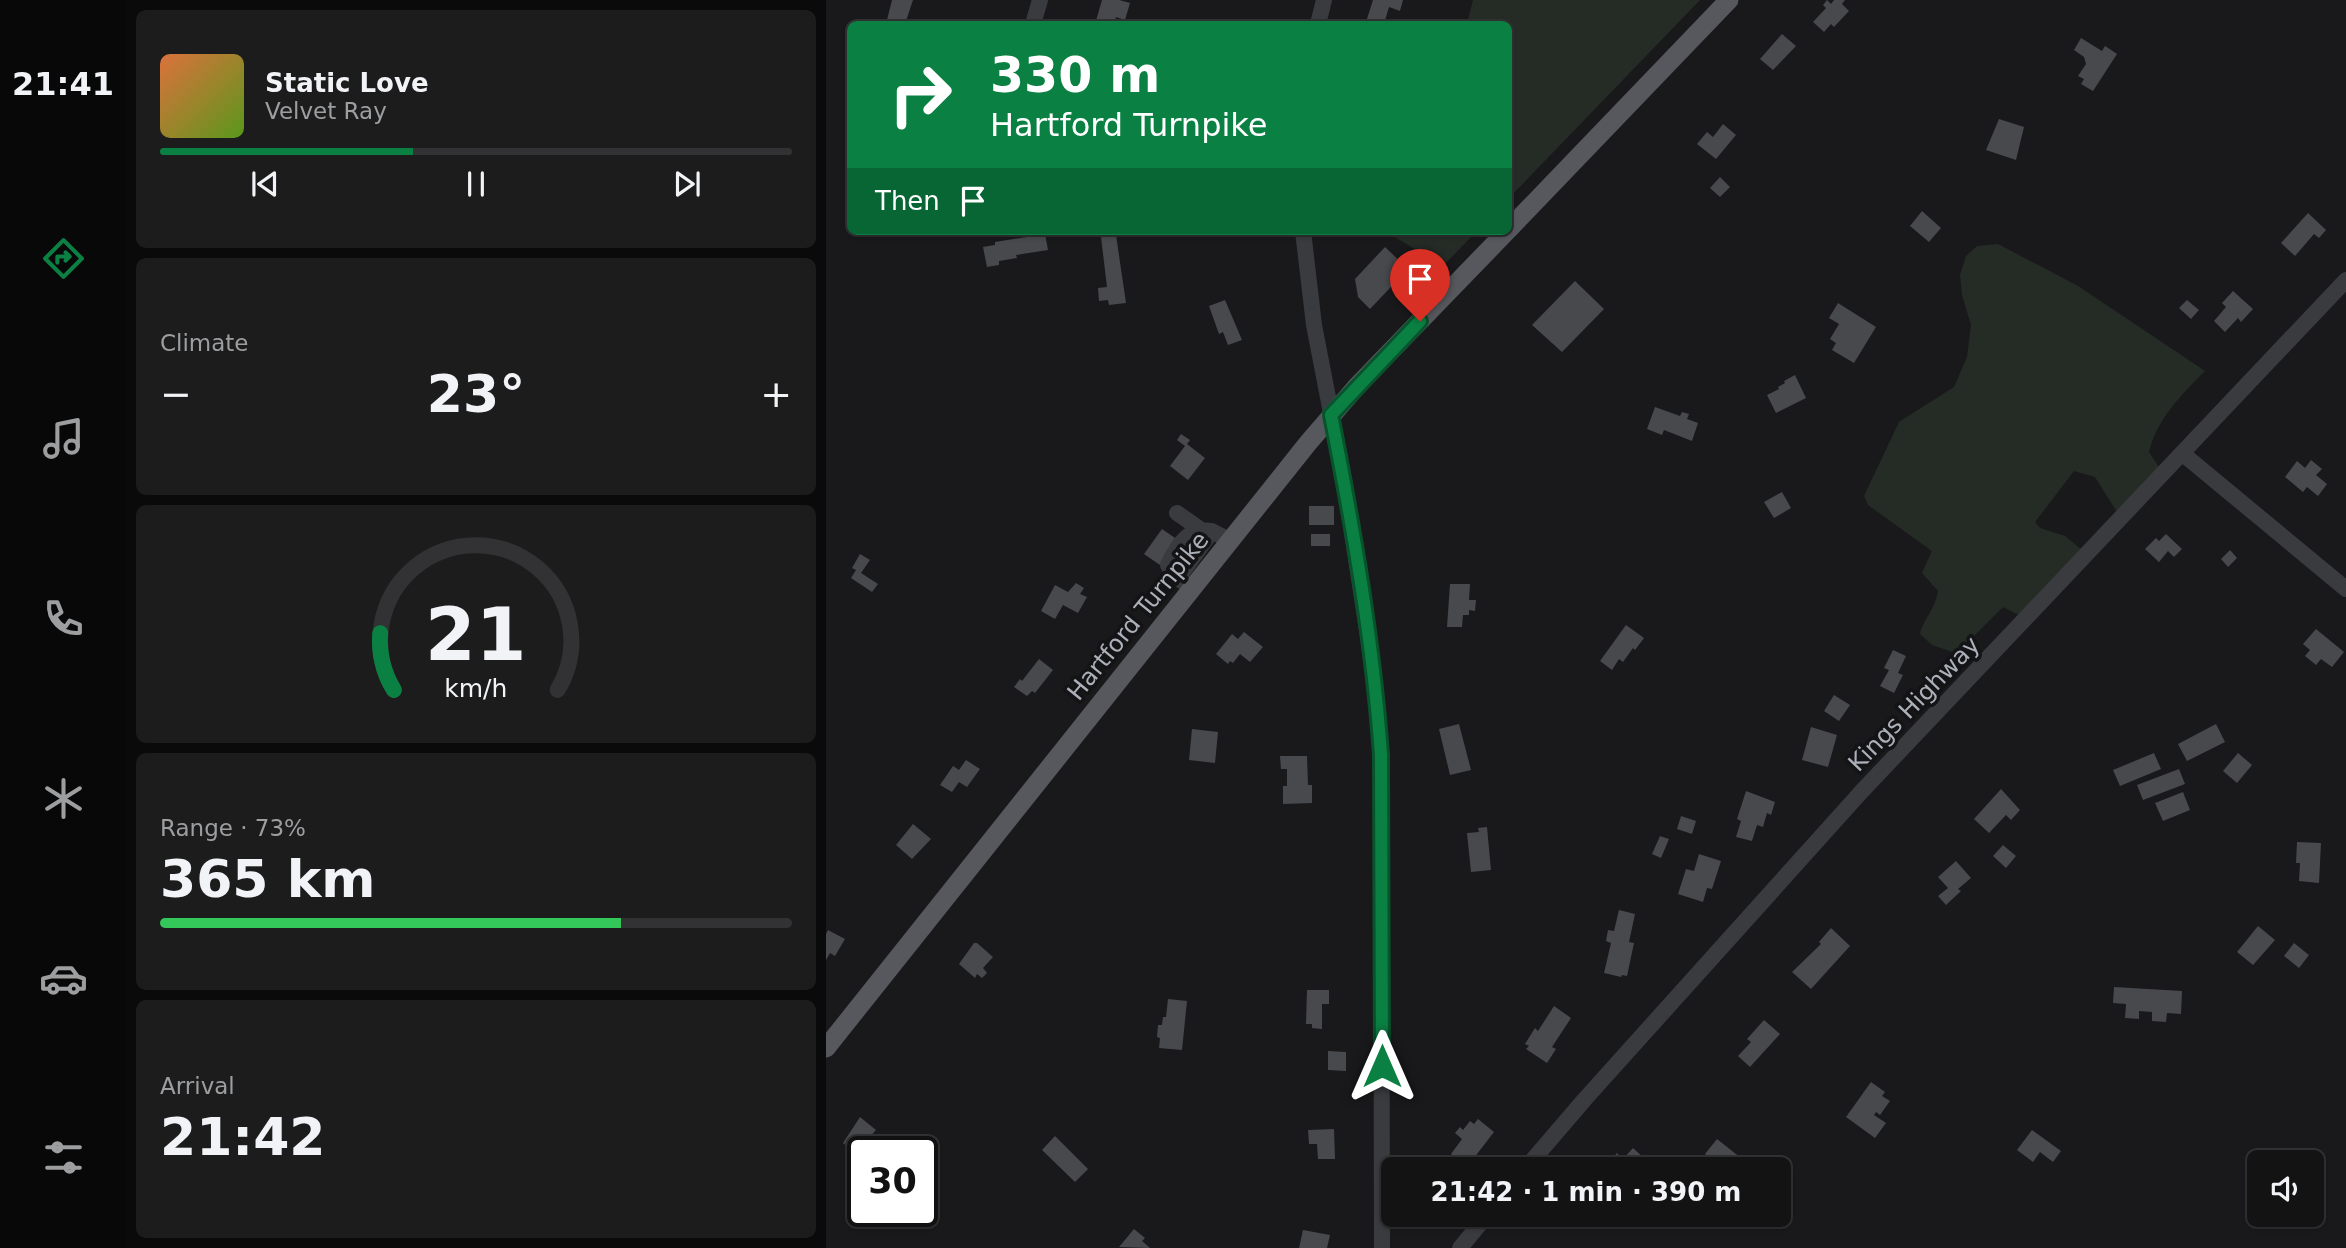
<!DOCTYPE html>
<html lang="en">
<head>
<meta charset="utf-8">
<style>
	:root { --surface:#131314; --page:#1c1c1d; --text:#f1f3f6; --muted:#9d9ea0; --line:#323234; --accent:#0b8043 }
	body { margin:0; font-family:"DejaVu Sans",sans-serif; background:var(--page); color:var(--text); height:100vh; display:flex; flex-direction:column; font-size:26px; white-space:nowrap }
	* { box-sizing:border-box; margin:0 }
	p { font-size:23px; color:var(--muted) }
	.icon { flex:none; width:38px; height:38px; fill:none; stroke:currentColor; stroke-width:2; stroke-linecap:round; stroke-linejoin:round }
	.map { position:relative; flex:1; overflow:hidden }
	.drawer { display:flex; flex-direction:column; gap:10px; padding:10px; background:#0a0a0b; width:700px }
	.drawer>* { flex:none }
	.top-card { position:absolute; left:21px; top:21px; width:665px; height:214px; border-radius:10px; box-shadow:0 2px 5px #0004,0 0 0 2px var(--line); background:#0b8043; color:#fff; overflow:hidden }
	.controls { position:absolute; left:1421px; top:1150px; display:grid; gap:14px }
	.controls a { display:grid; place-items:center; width:77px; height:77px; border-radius:10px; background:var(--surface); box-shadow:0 2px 5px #0004,0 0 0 2px var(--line); font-size:35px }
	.speed { position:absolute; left:21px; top:1136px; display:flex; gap:14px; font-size:35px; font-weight:700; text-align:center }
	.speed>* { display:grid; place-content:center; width:91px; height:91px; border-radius:50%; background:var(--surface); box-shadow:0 2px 5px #0004,0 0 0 2px var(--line); line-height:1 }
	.speed .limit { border:4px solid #111; border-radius:10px; background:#fff; color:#111 }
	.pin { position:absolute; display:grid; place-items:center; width:60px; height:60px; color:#fff; margin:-72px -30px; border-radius:50% 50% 50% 0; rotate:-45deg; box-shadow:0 0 7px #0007 }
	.pin .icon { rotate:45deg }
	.me { position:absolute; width:77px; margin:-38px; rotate:0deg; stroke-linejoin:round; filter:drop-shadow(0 0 5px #0008) }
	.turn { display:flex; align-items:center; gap:24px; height:147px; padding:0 28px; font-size:32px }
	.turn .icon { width:91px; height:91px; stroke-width:2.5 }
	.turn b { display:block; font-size:49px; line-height:60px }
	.then { display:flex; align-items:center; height:66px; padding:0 28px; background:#0003; gap:14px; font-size:26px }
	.big { font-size:52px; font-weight:700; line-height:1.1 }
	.drawer .widget { flex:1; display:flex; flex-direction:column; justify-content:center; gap:10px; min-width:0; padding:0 24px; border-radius:10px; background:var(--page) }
	.drawer .dial { align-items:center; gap:0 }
	.dial svg { height:182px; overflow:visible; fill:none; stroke:var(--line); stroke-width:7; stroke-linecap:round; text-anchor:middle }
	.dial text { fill:var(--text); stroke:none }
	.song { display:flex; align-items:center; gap:21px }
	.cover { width:84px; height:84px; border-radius:10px; background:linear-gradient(135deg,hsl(20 70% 55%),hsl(90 70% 35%)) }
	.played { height:7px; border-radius:4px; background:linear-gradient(90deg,var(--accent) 40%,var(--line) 40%) }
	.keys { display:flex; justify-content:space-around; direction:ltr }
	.heat { display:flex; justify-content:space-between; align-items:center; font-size:38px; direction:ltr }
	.charge { height:10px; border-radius:5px; background:linear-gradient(90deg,#34c759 73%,var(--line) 0) }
	.trip { position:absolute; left:555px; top:1157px; width:410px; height:70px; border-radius:10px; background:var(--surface); box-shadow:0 2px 5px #0004,0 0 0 2px var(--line); font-weight:700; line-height:70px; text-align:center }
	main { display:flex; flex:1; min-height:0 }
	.tab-bar { display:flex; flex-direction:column; width:126px; justify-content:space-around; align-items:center; background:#080808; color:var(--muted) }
	.tab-bar .icon { width:49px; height:49px }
	.tab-bar .on { color:var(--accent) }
	.tab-bar b { font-size:32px; color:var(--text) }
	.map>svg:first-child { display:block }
	.green { fill:#252c26 }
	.building { fill:#48494d }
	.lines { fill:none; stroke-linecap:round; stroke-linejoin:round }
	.minor { stroke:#3a3b3f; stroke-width:16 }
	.major { stroke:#56585e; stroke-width:19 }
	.route-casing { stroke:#07532c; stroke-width:18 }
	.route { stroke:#0b8043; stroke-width:12 }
	.labels { text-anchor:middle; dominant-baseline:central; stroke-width:7; stroke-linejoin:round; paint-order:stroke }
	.street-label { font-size:24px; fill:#acb0b9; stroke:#141416 }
</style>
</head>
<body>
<main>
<nav class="tab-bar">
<b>21:41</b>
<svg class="icon on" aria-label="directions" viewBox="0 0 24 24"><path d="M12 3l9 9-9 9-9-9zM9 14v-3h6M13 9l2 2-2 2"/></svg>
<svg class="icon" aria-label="music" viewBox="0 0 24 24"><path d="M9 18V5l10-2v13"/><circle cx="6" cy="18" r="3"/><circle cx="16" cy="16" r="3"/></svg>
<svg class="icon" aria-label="phone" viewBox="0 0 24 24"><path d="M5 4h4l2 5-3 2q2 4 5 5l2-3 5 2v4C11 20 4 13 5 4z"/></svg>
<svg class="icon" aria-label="climate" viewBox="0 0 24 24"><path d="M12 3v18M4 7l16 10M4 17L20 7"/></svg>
<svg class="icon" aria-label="car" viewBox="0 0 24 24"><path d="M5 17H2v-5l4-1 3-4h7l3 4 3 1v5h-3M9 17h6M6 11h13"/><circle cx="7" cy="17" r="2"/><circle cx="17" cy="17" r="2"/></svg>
<svg class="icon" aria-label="filters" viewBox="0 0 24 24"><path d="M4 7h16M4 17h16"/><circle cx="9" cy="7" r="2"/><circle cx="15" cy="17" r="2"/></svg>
</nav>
<section class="drawer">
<div class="widget">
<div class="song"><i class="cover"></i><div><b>Static Love</b><p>Velvet Ray</p></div></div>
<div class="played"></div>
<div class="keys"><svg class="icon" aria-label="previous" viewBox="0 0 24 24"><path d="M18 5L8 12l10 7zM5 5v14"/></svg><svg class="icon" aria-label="pause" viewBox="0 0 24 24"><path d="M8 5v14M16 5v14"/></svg><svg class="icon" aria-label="next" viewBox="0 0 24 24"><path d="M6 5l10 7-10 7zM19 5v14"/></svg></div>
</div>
<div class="widget"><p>Climate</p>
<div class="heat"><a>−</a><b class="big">23°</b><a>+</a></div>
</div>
<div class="widget dial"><svg viewBox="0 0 100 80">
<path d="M14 69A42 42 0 1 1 86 69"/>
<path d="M14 69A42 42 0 0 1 8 44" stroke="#0b8043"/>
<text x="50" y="56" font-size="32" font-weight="700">21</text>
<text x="50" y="72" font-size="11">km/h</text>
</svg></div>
<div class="widget"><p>Range · 73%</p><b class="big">365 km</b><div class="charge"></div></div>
<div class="widget"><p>Arrival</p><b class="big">21:42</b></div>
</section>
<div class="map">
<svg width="1520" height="1248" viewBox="0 0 1520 1248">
	<rect width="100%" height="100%" fill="#19191b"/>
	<!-- green -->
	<path class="green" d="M647,0H874L683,198L682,24H641Z
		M559,231H651L617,266Z
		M1172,244L1252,286L1379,371C1355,395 1331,419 1323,452L1333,467L1291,512L1269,477L1248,471L1209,522L1214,528L1239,536L1255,549L1193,615L1177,607L1145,639L1127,652L1106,645L1094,634C1099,616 1108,612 1112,591L1096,573L1106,551L1042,505L1038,496L1073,422L1128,387L1141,357L1145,325L1136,295L1134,275L1140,256L1151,246Z"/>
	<!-- building -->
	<path class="building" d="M66,0H87L79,24H60Z
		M276,0H293L304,3L299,20L290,17L288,24H269Z
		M547,0H577L574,11L563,7L558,24L540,22Z
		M1001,0L1005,4L1008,0H1019L1016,4L1023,11L1008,27L1005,24L998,32L987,22L1000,8L997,5Z
		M956,34L970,46L947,70L934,59Z
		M1255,38L1276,51L1279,46L1291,54L1267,91L1255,84L1258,79L1252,76L1260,64L1258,57L1248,50Z
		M1173,119L1198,127L1190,160L1160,150Z
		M897,124L910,135L890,159L871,144L881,132L887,137Z
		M894,177L904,187L894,197L884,188Z
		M1096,211L1115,228L1103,242L1084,226Z
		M1482,213L1500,230L1493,238L1488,234L1469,256L1455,243Z
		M279,233L290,235L300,303L283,305L282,300L273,301L272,288L281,287L275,237L279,236Z
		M219,234L222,250L190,255L191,258L173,261V265L161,267L157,247L169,245V242Z
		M559,247L582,269L544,309L532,297L529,279Z
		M749,281L778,309L736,352L706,325Z
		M1407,291L1427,309L1415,322L1412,318L1399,332L1388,321L1400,307L1396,303Z
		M399,300L416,340L402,345L397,332L393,334L383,306Z
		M1361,300L1373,310L1365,319L1353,308Z
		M1012,303L1050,327L1028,363L1006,350L1010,343L1004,339L1013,324L1003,318Z
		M969,375L980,398L950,413L941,395L953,389L952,387L959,383L958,381Z
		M829,407L854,416L856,412L863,414L861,419L872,423L866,441L838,430L836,435L821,429Z
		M355,434L364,440L361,444L379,458L362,480L344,466L359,446L351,440Z
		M1485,460L1496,469L1490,475L1501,484L1492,496L1481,487L1477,492L1459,477L1471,461L1479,468Z
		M956,492L965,508L948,518L938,502Z
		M483,506H508V525H483Z
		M336,529L352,540L334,565L318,554Z
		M485,534H504V546H485Z
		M1340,534L1356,549L1348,557L1342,551L1333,562L1319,549L1330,538L1333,541Z
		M1404,550L1411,558L1402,567L1395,559Z
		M34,554L44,560L35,573L52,584L46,592L25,578L30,570L26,568Z
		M250,583L258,588L254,594L261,597L252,613L237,605L229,619L215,611L229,585L242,592Z
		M624,584H644L643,600H650L649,611L643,610V615H637L636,627H621Z
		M800,625L818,638L809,650L807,648L797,662L793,659L786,670L774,661Z
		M1490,629L1518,652L1506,667L1495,659L1490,665L1479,656L1484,650L1477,644Z
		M418,632L437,647L424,662L414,654L407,663L404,661L402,664L390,654L406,634L412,639Z
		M1067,650L1080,656L1072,673L1077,675L1068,693L1054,686L1063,670L1058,668Z
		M213,659L227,670L209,693L206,691L201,696L188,687L194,679L196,681Z
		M1008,695L1024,705L1013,721L998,711Z
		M633,724L645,770L624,775L613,729Z
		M1390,724L1399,742L1361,761L1352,744Z
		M985,727L1011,735L1002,767L976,760Z
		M366,729L392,732L389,763L363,760Z
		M1328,753L1335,769L1294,786L1287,770Z
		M1412,753L1426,765L1411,783L1397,771Z
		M454,756H481L482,785H486V803L457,804V786H461V769H455Z
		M140,760L154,769L141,787L133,782L126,792L114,785L127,766L133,770Z
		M1353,769L1359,784L1317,800L1311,785Z
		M1175,789L1194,810L1185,820L1180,815L1163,833L1148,819Z
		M920,791L949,802L945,815L941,813L937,827L931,825L926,841L910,837L915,821L911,819Z
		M1357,792L1364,810L1337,821L1329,803Z
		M855,816L870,821L866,834L851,829Z
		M87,824L105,839L86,859L70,845Z
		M661,827L665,870L645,872L641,833L653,832L652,828Z
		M834,836L843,839L835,858L826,854Z
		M1471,842L1495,843L1493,883L1473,881L1474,863H1470Z
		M1177,845L1190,856L1180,868L1167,856Z
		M873,854L895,861L886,889L881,888L877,902L852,894L860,869L868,871Z
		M1130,861L1145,878L1132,889L1135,891L1120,905L1112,896L1122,888L1112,877Z
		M793,910L809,914L803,942L808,943L801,976L796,975L795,977L778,973L785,943L780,941L782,930L788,931Z
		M1432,926L1449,940L1427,965L1411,952Z
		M1005,928L1024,946L985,989L966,972L995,944L993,942Z
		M2,930L19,939L9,956L4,953L0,960V934Z
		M148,943H151L167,957L157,968L161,973L156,978L151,974L149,978L133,964Z
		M1468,943L1483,955L1473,968L1458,956Z
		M1288,987L1356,991L1355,1014L1341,1013L1340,1022L1326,1021V1012L1313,1011V1019L1299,1018L1300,1004L1287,1003Z
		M481,990H503V1004H496V1029L486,1028V1024H480Z
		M342,999L361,1001L356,1050L333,1048L334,1038L331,1037L332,1025H336L337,1017H340Z
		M728,1006L745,1018L726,1047L730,1049L721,1063L700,1049L703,1046L699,1044L709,1028L712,1031Z
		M938,1020L954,1034L924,1067L912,1056L925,1042L921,1039Z
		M502,1051L520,1052V1071L502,1070Z
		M1045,1082L1059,1092L1056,1096L1064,1101L1054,1115L1050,1112L1048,1115L1060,1123L1049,1138L1020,1117Z
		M34,1117L50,1130L30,1153L17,1143Z
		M652,1119L668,1132L641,1167L625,1154L636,1139L629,1133L634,1127L637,1130L644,1121L648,1124Z
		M508,1129L509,1159H492L491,1144H483L482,1130Z
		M1206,1130L1235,1151L1227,1162L1214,1152L1207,1162L1191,1150Z
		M229,1136L262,1169L249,1182L216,1150Z
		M891,1139L915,1158L907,1169H889L883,1164L886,1160L879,1154Z
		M807,1148L818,1158L814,1163L820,1169H784L780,1165L791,1153L797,1159Z
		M308,1229L319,1238L316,1241L324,1248L293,1247Z
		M477,1230L504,1235L501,1248H473Z"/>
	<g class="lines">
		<!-- minor -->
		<path class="minor" d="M207,24L214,0
			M492,24L498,0
			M477,231L488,325L518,480L543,644L551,704L555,755L556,1248
			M1357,454L1520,589
			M351,513L374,529
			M352,578L386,531
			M365,588L346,573L342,565C356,535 373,518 403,541
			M699,1169L759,1099L1036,791L1520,280
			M634,1248L662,1214"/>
		<!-- major -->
		<path class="major" d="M682,230L903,0
			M0,1048L482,443L532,385L681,231"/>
	</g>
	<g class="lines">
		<!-- route casing -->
		<g class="route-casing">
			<path id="route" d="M556,1066L555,755C547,641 527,527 505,415L594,321"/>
		</g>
		<!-- route -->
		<use href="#route" class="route"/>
	</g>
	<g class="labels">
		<!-- street labels -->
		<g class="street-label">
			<text transform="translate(312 616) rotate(-51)">Hartford Turnpike</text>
			<text transform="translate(1088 704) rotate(-46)">Kings Highway</text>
		</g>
	</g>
</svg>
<div class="controls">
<a><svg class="icon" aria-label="sound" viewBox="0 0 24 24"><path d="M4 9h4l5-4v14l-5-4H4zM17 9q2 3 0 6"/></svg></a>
</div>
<div class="speed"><div class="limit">30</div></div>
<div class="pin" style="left:594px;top:321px;background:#d93025"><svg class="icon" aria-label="arrive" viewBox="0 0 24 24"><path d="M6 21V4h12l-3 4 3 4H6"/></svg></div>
<svg class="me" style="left:556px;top:1066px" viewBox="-20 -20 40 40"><path d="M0-17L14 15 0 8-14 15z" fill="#0b8043" stroke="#fff" stroke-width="4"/></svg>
<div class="trip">21:42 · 1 min · 390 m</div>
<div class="top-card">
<div class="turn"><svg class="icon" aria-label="right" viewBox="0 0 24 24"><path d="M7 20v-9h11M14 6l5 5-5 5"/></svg><div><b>330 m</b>Hartford Turnpike</div></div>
<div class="then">Then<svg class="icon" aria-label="arrive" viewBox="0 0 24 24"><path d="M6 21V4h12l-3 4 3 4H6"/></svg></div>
</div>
</div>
</main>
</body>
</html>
